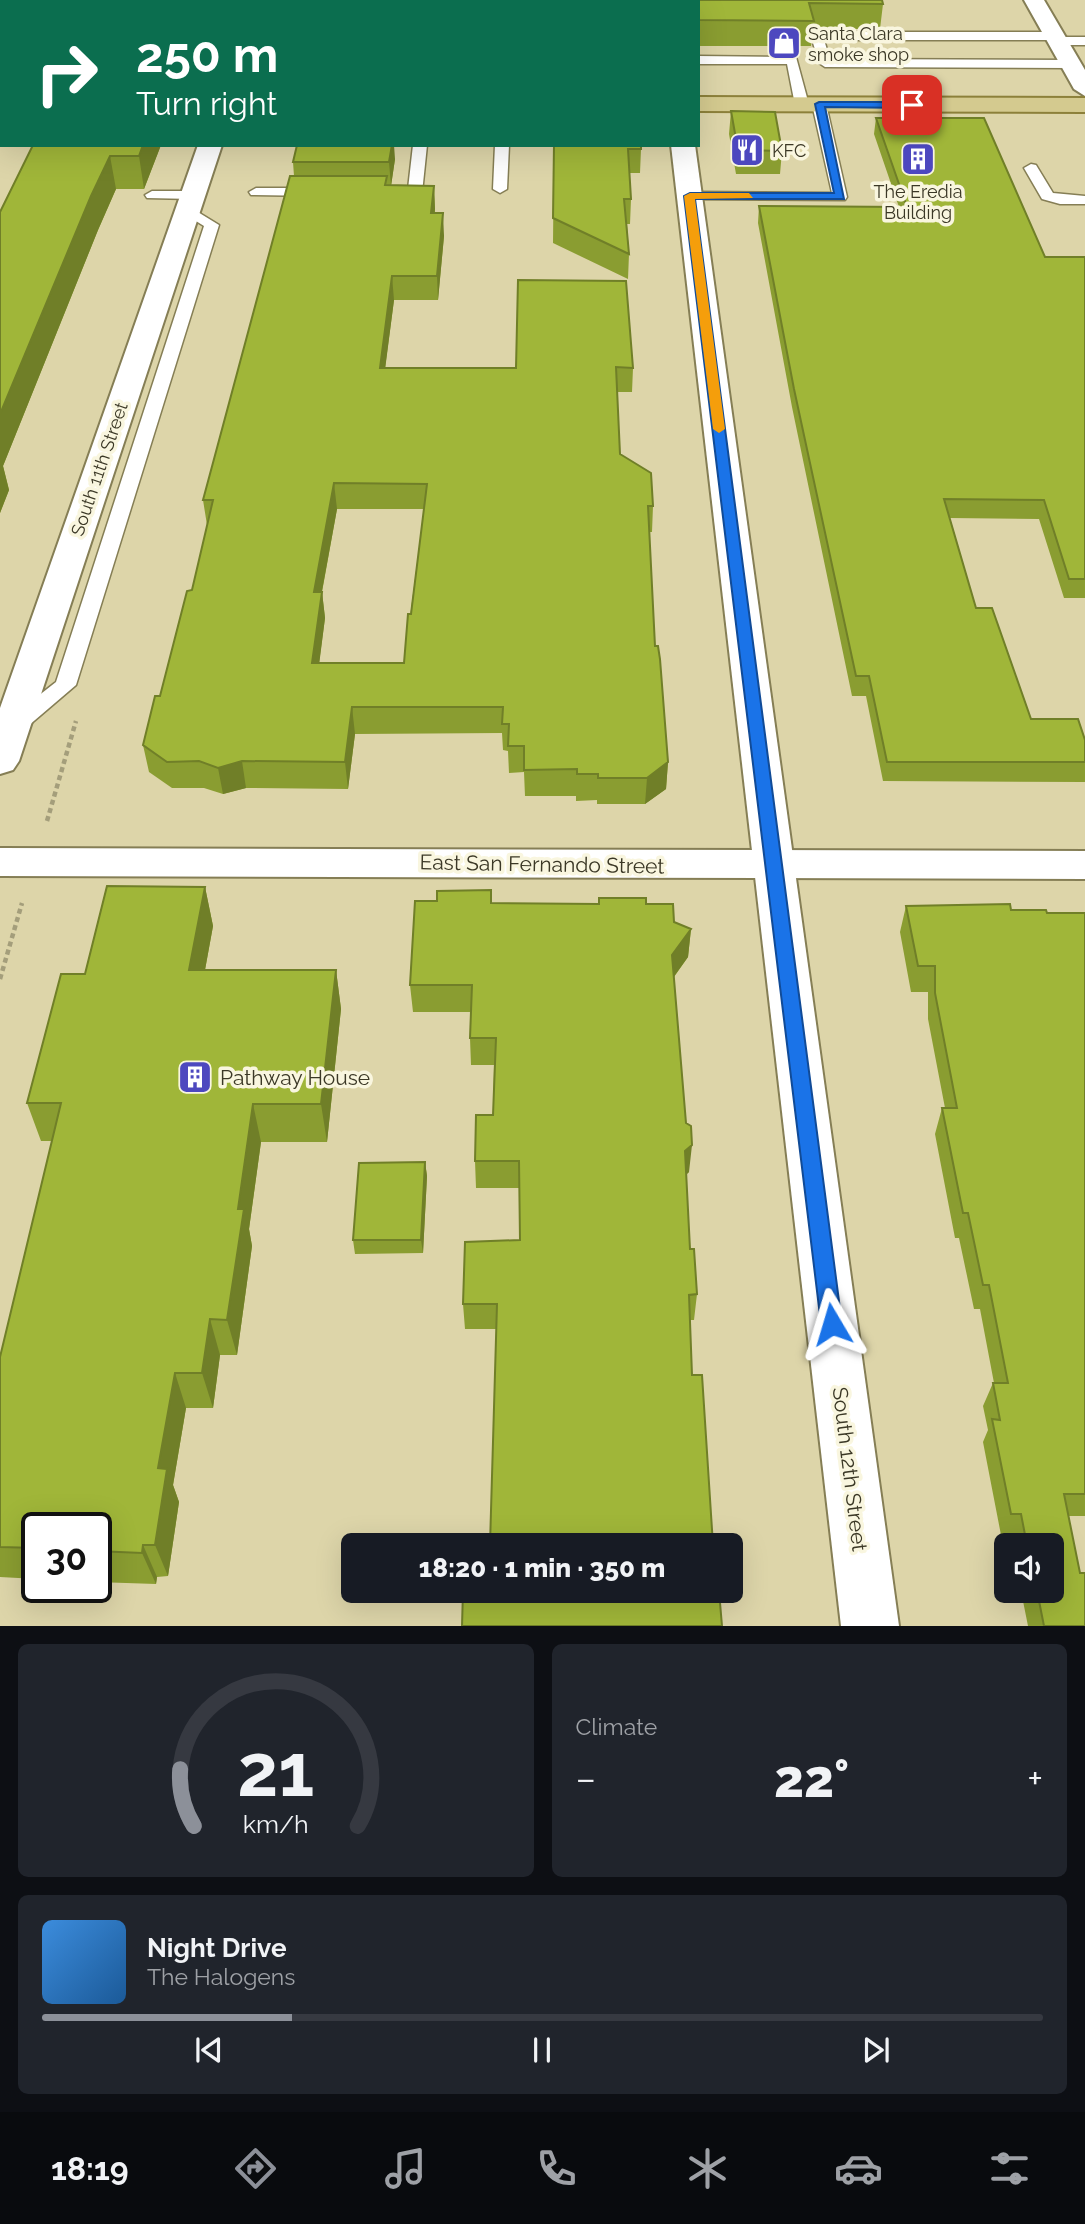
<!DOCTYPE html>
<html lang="en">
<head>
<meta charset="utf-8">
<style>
	:root { --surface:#171b24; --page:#20242c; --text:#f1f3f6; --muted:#9ea1a6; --line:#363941; --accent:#8c9099 }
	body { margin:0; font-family:Raleway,sans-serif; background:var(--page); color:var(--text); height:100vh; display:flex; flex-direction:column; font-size:26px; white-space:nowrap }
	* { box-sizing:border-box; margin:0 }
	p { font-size:23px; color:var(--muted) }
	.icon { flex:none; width:38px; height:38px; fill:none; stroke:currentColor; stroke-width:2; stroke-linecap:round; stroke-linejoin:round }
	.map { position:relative; height:1626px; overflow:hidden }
	.details { display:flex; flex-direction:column; gap:18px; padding:18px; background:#0d0f14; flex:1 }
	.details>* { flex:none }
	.top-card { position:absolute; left:0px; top:0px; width:700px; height:147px; box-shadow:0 7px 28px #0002; background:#0b6e4f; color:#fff; overflow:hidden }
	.tools { position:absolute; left:994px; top:1533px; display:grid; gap:14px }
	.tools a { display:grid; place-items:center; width:70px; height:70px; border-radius:10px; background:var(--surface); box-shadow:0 7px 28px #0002; font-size:35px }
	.speed { position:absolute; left:21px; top:1512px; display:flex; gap:14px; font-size:35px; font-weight:700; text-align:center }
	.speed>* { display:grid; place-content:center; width:91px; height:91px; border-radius:50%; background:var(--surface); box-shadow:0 7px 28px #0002; line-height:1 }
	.speed .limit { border:4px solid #111; border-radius:10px; background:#fff; color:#111 }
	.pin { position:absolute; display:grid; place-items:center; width:60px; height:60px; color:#fff; margin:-30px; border-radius:14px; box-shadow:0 4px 10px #0006 }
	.me { position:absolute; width:77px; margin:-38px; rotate:353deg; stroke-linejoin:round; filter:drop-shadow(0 0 5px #0008) }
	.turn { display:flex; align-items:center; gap:24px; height:147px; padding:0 21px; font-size:32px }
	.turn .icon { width:91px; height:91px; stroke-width:2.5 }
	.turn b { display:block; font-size:49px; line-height:60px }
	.big { font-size:52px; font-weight:800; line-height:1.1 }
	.details .card { flex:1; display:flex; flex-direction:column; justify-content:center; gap:10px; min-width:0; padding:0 24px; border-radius:10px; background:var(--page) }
	.details .dial { align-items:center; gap:0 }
	.dial svg { height:182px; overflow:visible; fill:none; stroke:var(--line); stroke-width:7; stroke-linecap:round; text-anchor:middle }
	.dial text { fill:var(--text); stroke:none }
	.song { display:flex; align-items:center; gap:21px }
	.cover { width:84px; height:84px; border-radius:10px; background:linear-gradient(135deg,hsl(210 70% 55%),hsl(210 70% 35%)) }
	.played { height:7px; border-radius:4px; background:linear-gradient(90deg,var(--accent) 25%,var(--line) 25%) }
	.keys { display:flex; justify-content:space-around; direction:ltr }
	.heat { display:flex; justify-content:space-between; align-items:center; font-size:38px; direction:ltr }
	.details .tiles { flex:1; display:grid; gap:18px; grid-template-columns:1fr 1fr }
	.card:last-child { grid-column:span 2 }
	.trip { position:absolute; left:341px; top:1533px; width:402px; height:70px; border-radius:10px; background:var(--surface); box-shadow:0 7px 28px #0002; font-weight:800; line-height:70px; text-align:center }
	.tab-bar { display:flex; height:112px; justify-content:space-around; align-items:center; background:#090b0e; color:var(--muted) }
	.tab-bar .icon { width:49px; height:49px }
	.tab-bar .active { color:var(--accent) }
	.tab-bar b { font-size:32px; color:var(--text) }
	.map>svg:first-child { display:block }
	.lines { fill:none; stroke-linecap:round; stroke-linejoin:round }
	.service-casing { stroke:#857e55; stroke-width:3 }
	.minor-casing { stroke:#857e55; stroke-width:4 }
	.tertiary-casing { stroke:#857e55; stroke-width:4 }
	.secondary-casing { stroke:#857e55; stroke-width:4 }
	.primary-casing { stroke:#8c803a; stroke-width:4 }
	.path { stroke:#a49e7b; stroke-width:4.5; stroke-dasharray:5 3.5; stroke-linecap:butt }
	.service { fill:#fff; fill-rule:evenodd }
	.minor { fill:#fff; fill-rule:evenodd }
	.tertiary { fill:#fff; fill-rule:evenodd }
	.secondary { fill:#fff; fill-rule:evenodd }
	.primary { fill:#d4ca8f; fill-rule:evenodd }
	.wall { fill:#8a9d31; fill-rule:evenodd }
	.shaded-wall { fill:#707f28 }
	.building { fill:#a0b639; stroke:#707f28; stroke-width:2; fill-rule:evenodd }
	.route { fill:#1a73e8; stroke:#114b97; stroke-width:2 }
	.slow { fill:#f59e0b }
	.labels { text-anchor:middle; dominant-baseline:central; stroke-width:7; stroke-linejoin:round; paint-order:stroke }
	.far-poi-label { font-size:18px; fill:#3b3826; stroke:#f9f6df; text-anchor:start }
	.far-street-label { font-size:18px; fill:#3b3826; stroke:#f9f6df }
	.street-label { font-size:21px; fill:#3b3826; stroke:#f9f6df }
	.poi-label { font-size:21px; fill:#3b3826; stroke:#f9f6df; text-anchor:start }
</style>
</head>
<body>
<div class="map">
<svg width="1085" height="1626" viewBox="0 0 1085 1626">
	<rect width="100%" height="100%" fill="#ddd5a9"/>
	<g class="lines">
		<!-- service casing -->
		<g class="service-casing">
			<path id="service" d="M275,0H287V2H275Z
				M817,32H1054L1059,37H1085V45H1056L1051,40H824L830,59L1069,60L1075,64L1069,68L825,67L819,63L811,36Z
				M698,56L796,57L809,105L802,109L795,105L787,64H698Z
				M819,100L826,104L847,197L845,200L684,199L682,196L689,192L832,193L812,104Z
				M413,145H427L422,193L415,197L387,196V190L408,189Z
				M495,145H509L507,189L500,193L493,189Z
				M1031,164L1036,165L1053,193L1085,196V204H1060L1042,199L1024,168Z
				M256,188H316L323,192L316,196L251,195L249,192Z
				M152,191H193L200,195L193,199L147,198L145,195Z
				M188,206L219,225L76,685L21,732H5L2,727L5,722L56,682L204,226L183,213V207Z"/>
		</g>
		<!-- minor casing -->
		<g class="minor-casing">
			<path id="minor" d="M671,145H695L899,1626H841Z"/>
		</g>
		<!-- tertiary casing -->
		<g class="tertiary-casing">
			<path id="tertiary" d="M641,0H661V2H641Z
				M0,848L1085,851V879L0,876Z"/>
		</g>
		<!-- secondary casing -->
		<g class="secondary-casing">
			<path id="secondary" d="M249,0H269V2H249Z
				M1024,0H1044L1085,70V96L1074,89Z
				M198,145H222L19,761L13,770L0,774V708Z"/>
		</g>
		<!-- primary casing -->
		<g class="primary-casing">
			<path id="primary" d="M0,96H2V110H0Z
				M698,97L1085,98V112L698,111Z"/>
		</g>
		<!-- path -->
		<path class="path" d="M47,821L76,721
			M0,979L22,903"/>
		<!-- service -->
		<use href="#service" class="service"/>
		<!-- minor -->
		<use href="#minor" class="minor"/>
		<!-- tertiary -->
		<use href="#tertiary" class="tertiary"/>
		<!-- secondary -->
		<use href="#secondary" class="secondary"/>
		<!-- primary -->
		<use href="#primary" class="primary"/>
	</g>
	<!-- wall -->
	<path class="wall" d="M0,0H199V2H2V68H0Z
		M682,0H882L883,4L880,29H813L811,46H698V2H681Z
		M731,111L782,151L780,174H736L729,134Z
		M876,118L1045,257H1085V598H1064L1039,519L950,518L976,608L1031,719L1085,740V782L883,781L866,696H852L792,407L758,223L759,206L899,207L874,134Z
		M33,145H161L144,189H116L98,230L3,466L9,490L0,513V212Z
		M554,145L641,149L640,173H629L631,199L630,224H627L629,254L628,279L553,243Z
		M395,159L391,186H434L435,213L444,236L438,300H394L385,368H633L632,392H617L620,454L653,506L652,532H649L655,646L668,762L666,789L645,804H597V800L576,801V796H525L524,772L509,773L508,751L503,750L502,733L355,734L348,789L246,788L223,794L204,788H172L149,772L143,745L160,696L192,590L207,525L203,500L294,176L293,162ZM337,509H424L404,663H319L325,618L322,592Z
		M205,887L213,926L205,970H336L341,1009L327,1142H261L249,1229L252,1246L237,1355H220L213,1408H186L173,1485L179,1502L168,1576L157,1577L156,1584L96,1582V1528H37V1579L0,1577V1357L52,1141H41L27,1103L85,974Z
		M491,903L646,904L674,922L691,929L688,957L674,977L689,1172L686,1175L690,1249L697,1294L694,1320H690L692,1375L713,1545L497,1329H465L463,1304L520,1240L519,1188H476L475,1161L493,1115L494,1065H471L470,1038L471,1012H413L410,985Z
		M906,906L1011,910L1047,913H1085V1516H1069L1085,1626H1028L1021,1591H1052V1545H1012L1010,1535H1001L983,1442L988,1430L983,1406L993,1383H994L980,1309H974L959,1238H955L935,1134L942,1108H945L928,1019V992H911L900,932Z
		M425,1162L427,1176L423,1253L355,1254L353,1240Z"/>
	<!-- shaded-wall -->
	<path class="shaded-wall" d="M143,145H161L144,189L139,156Z
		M392,145H394L395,159L391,186L389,162Z
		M110,156L116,189L98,230L3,466L9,490L0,513V414L91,196Z
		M434,186L435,209L432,237L431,213Z
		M443,213L444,236L438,300L437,276Z
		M392,276L394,300L382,393L380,368Z
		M334,483L337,509L317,618L314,592Z
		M322,592L325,618L316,689L312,663Z
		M352,707L355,734L348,789L345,762Z
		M242,761L246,788L223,794L218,768Z
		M668,762L666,789L645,804L647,778Z
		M205,887L213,926L198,1008L189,970Z
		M691,929L688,957L670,982L672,955Z
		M336,970L341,1009L327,1142L321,1104Z
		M253,1104L261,1142L249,1229L252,1246L237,1355L227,1320L238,1209Z
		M692,1145L689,1172L682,1178L685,1151Z
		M425,1162L427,1176L423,1253L421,1240Z
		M210,1319L220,1355L213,1408L202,1373Z
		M175,1373L186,1408L173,1485L179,1502L168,1576L155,1545L158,1468Z
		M143,1545L157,1577L156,1584L142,1553Z"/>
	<!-- building -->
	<path class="building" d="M0,0H35L34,2H2V43H0Z
		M298,0H466V2H298Z
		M524,0H584L586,2H524Z
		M686,0H882L883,4L809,3L814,21L698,20V2H686Z
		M731,111L775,112L782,151L738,150Z
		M876,118H984L1045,257H1085V579H1069L1044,500L944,499L976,608H992L1031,719H1078L1085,740V762H887L869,676H856L794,389L759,206L907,207Z
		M33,145H143L139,156H110L91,196L0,414V212Z
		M297,145H392L389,162H293Z
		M554,145H641V149H628L631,199H624L629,254L553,218Z
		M290,176H387L385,185L434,186L431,213H443L437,276H392L380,368H516L518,280L626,281L633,368L616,367L620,454L651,473L653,506H648L655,646H658L660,659L668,762L647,778H598V774H577V769L524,770V746H508L509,724H502L503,707H352L345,762L242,761L218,768L199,761L167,762L143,745L155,696H160L187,591L192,590L213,500H203ZM334,483L427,484L411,614H408L404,663H312L322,592H314Z
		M107,886L205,887L189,970H336L321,1104H253L238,1209H244L227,1320L210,1319L202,1373H175L158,1468L167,1469L155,1545H143L142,1553L96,1551V1528H37V1548L0,1547V1357L61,1103H27L61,974H85Z
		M491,890V903L599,904V898H646V904H673L674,922L691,929L672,955L686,1123L691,1126L692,1145L685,1151L690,1249H694L697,1294L689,1295L692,1375H702L713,1545H490L497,1304H463L465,1242L520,1240L519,1161H475L476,1115H493L496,1038H470L472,985H410L415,901H437V891Z
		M1010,904L1011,910H1046L1047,913H1085V1494H1064L1080,1573H1085V1626H1044L1037,1591H1052V1545H1027L1021,1514H1011L992,1419L1000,1420L993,1383H1008L989,1285H983L968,1213H963L942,1108H957L935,993V966H918L906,906Z
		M425,1162L421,1240H353L359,1163Z
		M463,1591H719L722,1626H462Z"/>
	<!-- route -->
	<path class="route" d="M819,102H912L917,105L912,108L825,107L844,199H695L842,1324L839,1331L832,1334L824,1331L821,1324L684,196L690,193H834L815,104Z"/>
	<!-- slow -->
	<path class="slow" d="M749,193L753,198L695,199L725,429L719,433L713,429L684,196L690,193Z"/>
	<!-- icons -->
	<defs>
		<g id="shop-square" transform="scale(1.75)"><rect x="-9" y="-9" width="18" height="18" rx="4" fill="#4d48bf" stroke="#f9f6df"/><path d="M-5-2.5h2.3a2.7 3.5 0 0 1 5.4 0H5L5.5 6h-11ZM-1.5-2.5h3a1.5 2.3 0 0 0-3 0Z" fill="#fff"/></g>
		<g id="restaurant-square" transform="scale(1.75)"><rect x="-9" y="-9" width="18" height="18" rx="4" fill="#4d48bf" stroke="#f9f6df"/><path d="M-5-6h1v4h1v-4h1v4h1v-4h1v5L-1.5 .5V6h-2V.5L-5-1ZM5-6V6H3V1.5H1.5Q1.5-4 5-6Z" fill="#fff"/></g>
		<g id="building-square" transform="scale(1.75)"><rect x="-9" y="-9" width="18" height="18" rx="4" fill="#4d48bf" stroke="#f9f6df"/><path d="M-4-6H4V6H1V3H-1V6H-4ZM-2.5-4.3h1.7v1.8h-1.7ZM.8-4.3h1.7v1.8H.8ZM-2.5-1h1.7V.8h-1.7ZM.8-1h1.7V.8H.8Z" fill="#fff"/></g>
	</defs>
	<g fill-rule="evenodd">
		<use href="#shop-square" x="784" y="43"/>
		<use href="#restaurant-square" x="747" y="150"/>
		<use href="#building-square" x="918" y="159"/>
		<use href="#building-square" x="195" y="1077"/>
	</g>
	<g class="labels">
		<!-- far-poi labels -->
		<g class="far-poi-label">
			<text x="808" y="33">Santa Clara<tspan x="808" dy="21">smoke shop</tspan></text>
			<text x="772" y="150">KFC</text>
			<text x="918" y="191" text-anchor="middle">The Eredia<tspan x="918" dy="21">Building</tspan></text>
		</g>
		<!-- far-street labels -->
		<g class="far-street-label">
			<text transform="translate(99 469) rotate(-71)">South 11th Street</text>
		</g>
		<!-- street labels -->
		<g class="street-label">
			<text transform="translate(542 864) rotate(1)">East San Fernando Street</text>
			<text transform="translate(850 1469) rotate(83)">South 12th Street</text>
		</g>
		<!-- poi labels -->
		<g class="poi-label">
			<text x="220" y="1077">Pathway House</text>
		</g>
	</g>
</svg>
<div class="tools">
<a><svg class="icon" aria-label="sound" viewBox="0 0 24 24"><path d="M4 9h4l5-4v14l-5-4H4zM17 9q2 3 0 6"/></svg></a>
</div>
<div class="speed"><div class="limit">30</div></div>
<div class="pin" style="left:912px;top:105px;background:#d93025"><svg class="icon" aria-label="arrive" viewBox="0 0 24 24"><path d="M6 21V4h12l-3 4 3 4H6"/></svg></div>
<svg class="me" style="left:832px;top:1324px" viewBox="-20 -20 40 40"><path d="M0-17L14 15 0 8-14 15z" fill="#1a73e8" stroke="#fff" stroke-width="4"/></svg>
<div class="trip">18:20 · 1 min · 350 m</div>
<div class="top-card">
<div class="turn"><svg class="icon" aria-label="right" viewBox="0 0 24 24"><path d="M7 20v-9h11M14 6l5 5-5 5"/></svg><div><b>250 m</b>Turn right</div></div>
</div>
</div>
<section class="details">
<div class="tiles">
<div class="card dial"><svg viewBox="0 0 100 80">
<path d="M14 69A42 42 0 1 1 86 69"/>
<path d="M14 69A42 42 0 0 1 8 44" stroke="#8c9099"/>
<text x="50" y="56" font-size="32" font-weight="700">21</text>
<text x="50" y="72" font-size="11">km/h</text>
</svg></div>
<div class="card"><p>Climate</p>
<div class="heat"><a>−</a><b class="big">22°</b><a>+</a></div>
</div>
<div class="card">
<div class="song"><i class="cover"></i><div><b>Night Drive</b><p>The Halogens</p></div></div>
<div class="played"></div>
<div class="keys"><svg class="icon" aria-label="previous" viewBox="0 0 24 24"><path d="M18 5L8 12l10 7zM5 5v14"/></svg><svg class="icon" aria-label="pause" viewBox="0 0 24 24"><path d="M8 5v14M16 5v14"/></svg><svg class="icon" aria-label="next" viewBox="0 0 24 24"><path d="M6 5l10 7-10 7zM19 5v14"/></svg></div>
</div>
</div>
</section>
<nav class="tab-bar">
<b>18:19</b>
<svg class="icon active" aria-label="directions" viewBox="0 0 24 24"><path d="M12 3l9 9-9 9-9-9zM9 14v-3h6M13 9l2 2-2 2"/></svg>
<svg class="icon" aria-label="music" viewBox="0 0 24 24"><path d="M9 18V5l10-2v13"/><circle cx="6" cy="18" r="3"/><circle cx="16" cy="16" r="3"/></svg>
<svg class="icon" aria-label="phone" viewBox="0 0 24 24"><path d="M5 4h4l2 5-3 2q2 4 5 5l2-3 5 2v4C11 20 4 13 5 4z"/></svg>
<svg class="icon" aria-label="climate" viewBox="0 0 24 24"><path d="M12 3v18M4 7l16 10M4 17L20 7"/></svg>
<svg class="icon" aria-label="car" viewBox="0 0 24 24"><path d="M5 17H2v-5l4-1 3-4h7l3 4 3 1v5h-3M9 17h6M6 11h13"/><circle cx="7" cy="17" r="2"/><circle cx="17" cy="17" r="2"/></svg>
<svg class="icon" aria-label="filters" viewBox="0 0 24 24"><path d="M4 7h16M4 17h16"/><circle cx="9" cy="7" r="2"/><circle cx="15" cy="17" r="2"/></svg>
</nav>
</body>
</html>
